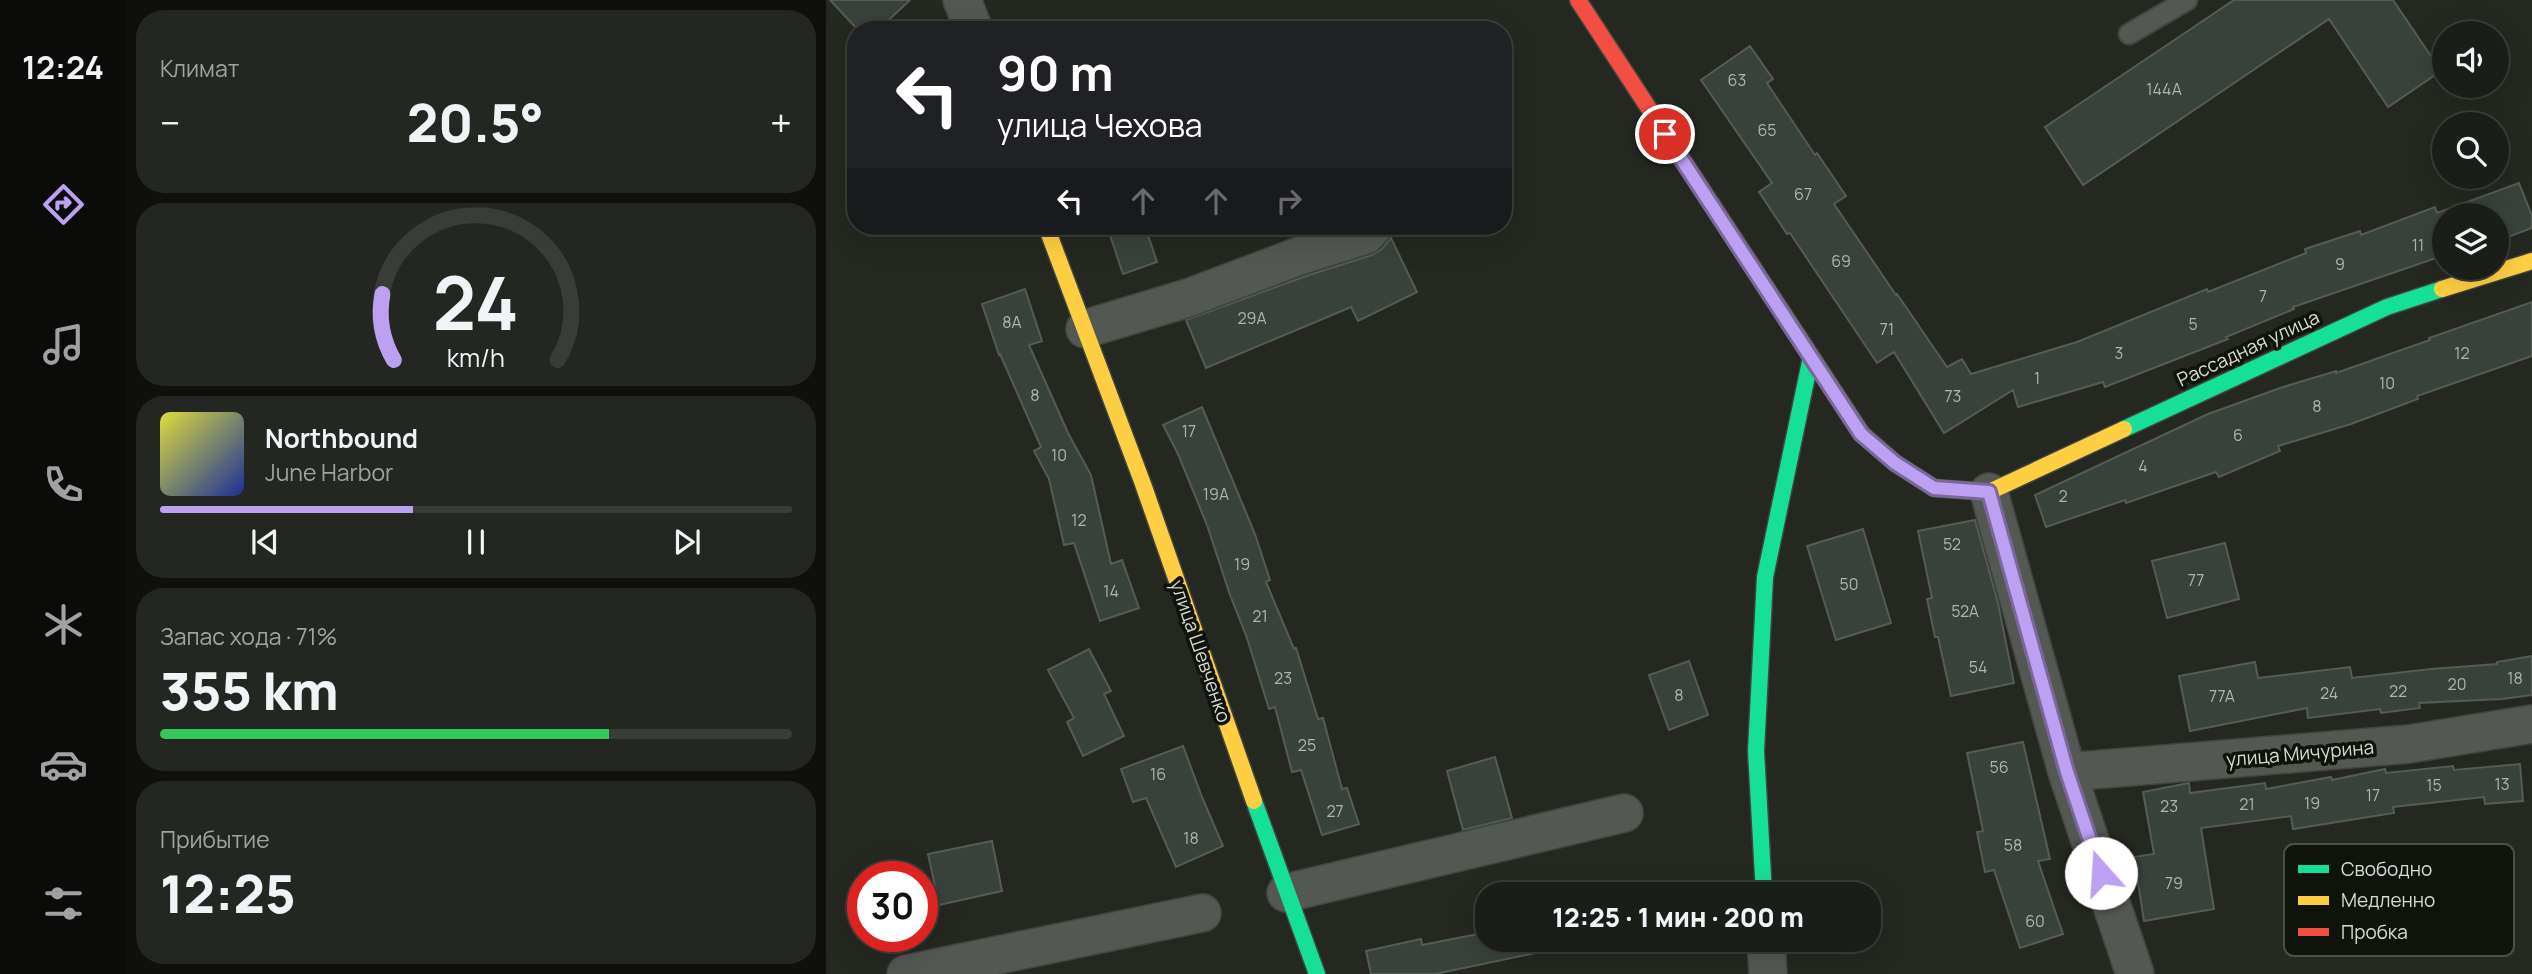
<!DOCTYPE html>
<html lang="ru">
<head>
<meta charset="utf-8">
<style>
	:root { --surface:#1b1e18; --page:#242721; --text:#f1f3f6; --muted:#a0a2a2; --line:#393c37; --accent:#bca0f2 }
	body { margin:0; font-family:Manrope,sans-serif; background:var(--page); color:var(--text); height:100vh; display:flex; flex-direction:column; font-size:26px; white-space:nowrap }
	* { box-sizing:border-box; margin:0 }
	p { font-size:23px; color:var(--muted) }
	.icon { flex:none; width:38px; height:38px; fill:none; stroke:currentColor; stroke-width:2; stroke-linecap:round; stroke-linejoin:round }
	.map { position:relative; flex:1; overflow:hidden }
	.drawer { display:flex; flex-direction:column; gap:10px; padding:10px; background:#0f100d; width:700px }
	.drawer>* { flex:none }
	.banner { position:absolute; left:21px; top:21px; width:665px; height:214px; border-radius:28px; box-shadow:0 7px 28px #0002,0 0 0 2px var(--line); background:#202124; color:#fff; overflow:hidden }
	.controls { position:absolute; left:1606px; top:21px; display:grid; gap:14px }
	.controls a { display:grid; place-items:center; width:77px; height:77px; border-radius:50%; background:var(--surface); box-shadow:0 7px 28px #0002,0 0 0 2px var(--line); font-size:35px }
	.speed { position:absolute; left:21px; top:861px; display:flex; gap:14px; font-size:35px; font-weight:700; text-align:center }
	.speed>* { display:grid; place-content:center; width:91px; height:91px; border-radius:50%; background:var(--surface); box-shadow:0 7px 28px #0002,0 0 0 2px var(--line); line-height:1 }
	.speed .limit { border:10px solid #d22; background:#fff; color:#111 }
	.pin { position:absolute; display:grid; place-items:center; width:60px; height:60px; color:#fff; margin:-30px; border:4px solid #fff; border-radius:50%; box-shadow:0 2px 7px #0007 }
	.me { position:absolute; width:77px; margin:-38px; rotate:341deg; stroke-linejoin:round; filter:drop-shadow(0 0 5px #0008) }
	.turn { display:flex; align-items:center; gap:24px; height:147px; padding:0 35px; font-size:32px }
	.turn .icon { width:91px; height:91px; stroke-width:2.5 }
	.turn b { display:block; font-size:49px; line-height:60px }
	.lanes { display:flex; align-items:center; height:66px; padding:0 35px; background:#0003; justify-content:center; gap:35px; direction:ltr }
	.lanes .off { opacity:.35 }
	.big { font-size:52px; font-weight:800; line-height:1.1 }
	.drawer .card { flex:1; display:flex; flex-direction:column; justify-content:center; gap:10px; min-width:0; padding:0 24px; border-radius:28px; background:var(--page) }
	.drawer .dial { align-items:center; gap:0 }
	.dial svg { height:182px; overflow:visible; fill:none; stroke:var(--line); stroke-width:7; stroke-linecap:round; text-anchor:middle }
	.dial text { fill:var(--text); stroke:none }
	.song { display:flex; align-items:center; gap:21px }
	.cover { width:84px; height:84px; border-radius:10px; background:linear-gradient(135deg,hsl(60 70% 55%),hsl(230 70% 35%)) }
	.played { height:7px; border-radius:4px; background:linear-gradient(90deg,var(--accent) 40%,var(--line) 40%) }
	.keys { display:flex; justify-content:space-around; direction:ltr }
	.heat { display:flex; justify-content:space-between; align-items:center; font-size:38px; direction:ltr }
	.charge { height:10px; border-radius:5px; background:linear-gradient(90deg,#34c759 71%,var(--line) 0) }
	.trip { position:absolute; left:649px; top:882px; width:406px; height:70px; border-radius:28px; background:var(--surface); box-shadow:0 7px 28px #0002,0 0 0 2px var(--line); font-weight:800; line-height:70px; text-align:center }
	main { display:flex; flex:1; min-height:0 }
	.tab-bar { display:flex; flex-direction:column; width:126px; justify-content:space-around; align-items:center; background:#0b0c0a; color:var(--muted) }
	.tab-bar .icon { width:49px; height:49px }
	.tab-bar .selected { color:var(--accent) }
	.tab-bar b { font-size:32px; color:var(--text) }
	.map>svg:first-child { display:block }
	.building { fill:#38423a; stroke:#555b55; stroke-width:2 }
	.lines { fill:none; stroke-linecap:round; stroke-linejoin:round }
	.lane-casing { stroke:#41453e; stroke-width:23 }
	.street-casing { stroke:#41453e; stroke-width:40 }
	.fast-casing { stroke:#41453e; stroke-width:19 }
	.slow-casing { stroke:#41453e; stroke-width:19 }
	.jam-casing { stroke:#41453e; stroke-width:19 }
	.lane { stroke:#545852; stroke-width:19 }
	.street { stroke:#545852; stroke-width:37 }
	.fast { stroke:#16e098; stroke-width:16 }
	.slow { stroke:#ffcf43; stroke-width:16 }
	.jam { stroke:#f24e42; stroke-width:16 }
	.route-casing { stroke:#7a689d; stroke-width:18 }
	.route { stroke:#bca0f2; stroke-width:12 }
	.labels { text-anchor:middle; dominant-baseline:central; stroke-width:7; stroke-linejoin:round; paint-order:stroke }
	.number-label { font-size:16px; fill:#aeb5ac }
	.street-label { font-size:19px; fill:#d6dbd2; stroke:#0f130c }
	.key { fill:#0f130c; stroke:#4b4f47; stroke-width:2 }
	.key-label { font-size:19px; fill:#d6dbd2 }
</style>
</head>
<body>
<main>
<nav class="tab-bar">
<b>12:24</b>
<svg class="icon selected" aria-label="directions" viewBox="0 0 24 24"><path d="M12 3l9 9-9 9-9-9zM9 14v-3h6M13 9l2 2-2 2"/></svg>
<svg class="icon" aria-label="music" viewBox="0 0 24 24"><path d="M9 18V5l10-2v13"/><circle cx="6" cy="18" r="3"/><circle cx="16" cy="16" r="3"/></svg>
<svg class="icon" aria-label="phone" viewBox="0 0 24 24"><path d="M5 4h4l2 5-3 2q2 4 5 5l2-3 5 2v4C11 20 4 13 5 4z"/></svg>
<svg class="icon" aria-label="climate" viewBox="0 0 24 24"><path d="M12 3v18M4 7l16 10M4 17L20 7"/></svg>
<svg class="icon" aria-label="car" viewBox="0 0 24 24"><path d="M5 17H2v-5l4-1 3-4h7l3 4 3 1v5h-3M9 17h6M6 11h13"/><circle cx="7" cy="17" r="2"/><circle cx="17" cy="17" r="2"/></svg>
<svg class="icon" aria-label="filters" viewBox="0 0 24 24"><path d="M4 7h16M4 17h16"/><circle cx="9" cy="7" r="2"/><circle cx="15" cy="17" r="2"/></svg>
</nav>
<section class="drawer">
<div class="card"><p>Климат</p>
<div class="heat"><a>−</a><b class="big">20.5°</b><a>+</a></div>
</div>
<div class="card dial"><svg viewBox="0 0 100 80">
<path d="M14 69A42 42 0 1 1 86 69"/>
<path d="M14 69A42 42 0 0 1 9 40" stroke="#bca0f2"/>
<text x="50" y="56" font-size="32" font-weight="700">24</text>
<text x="50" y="72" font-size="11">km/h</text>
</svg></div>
<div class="card">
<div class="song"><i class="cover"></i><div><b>Northbound</b><p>June Harbor</p></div></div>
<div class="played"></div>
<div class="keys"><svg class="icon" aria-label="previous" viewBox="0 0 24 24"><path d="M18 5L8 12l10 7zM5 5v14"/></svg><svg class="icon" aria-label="pause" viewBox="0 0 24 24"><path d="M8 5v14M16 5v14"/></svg><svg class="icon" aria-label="next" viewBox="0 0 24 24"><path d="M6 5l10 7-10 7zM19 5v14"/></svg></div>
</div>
<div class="card"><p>Запас хода · 71%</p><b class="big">355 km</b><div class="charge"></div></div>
<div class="card"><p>Прибытие</p><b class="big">12:25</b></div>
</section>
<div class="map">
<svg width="1706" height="974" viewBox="0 0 1706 974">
	<rect width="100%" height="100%" fill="#242820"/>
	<!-- building -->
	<path class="building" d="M4,0H84L52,30H32Z
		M1408,0H1567L1615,71L1562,107L1503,19L1257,185L1219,127Z
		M924,46L947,79L941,83L989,155L991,153L1020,196L1008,204L1070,295L1071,294L1121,367L1136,359L1145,374L1251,342L1381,289L1382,292L1480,253L1479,249L1534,231L1535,235L1609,207L1611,213L1693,183L1706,216V228L1671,241V215H1619V255L1467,307L1468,309L1400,337L1402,339L1279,387L1277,382L1192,407L1187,390L1118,433L1068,352L1051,363L964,233L961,234L933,192L946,183L875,80Z
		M281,226H319L331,262L297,274Z
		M565,238L591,292L532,321L525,307L380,368L360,320L483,275L546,255L556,249Z
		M199,289L216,341L203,345L242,433L265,475L285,564L296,560L313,608L274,621L248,543L238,545L223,479L208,451L215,447L174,354L173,355L156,304Z
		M1706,302V356L1591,396L1592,399L1525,424L1452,446L1454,451L1393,477L1390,472L1300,503L1299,500L1220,527L1209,495L1382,414L1457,387L1510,371V373L1604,340L1603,338Z
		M376,407L429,534L444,580L440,582L468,649L470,648L492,719L497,718L516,789L521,788L533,824L496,835L475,770L466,772L449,707L443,709L421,638L404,595L381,525L352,454L337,425Z
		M1149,520L1172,603L1188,683L1125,696L1112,637H1109L1101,599L1106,598L1092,531Z
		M1037,529L1065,623L1010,640L981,546Z
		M1399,543L1413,599L1341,618L1326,561Z
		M263,649L285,691L278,694L298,736L257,756L241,722L248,718L222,670Z
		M1706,656V695L1676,699L1593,703L1594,708L1555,713L1554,709L1482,718L1481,708L1364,731L1353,676L1429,662L1432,678L1524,667L1526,678L1605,669L1671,664V662Z
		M863,661L882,715L843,730L823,675Z
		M1197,742L1224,859L1212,861L1237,934L1194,948L1168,870L1159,872L1151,832L1157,831L1141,753Z
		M357,746L376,797L397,846L350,867L320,798L307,802L295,769Z
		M669,757L686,818L637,830L621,771Z
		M1694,764L1697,801L1659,804L1658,797L1567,807L1568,813L1467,829L1465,816L1375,828L1388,909L1318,921L1308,857L1328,854L1317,792L1363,783L1364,793L1439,783L1440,789L1505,777L1506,780L1559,769L1560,773L1627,766L1628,770Z
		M166,841L176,891L113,905L102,854Z
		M662,932V940H718L719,951L609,974H545L540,951L595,939L596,945Z"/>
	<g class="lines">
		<!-- lane casing -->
		<g class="lane-casing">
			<path id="lane" d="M1303,34L1361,0"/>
		</g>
		<!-- street casing -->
		<g class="street-casing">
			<path id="street" d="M136,0L148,30
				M259,329L362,298L476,255L540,235L548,226
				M1163,492L1241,772L1309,974
				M1241,772L1583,744L1706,724
				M460,893L798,813
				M940,940L942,974
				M80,974L376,913"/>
		</g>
		<!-- fast casing -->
		<g class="fast-casing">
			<path id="fast" d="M1298,429L1561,307L1616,289
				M428,801L491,974
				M938,894L930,751L939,577L985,357"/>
		</g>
		<!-- slow casing -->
		<g class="slow-casing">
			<path id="slow" d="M220,226L317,484L428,801
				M926,266L1036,434L1069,463L1108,488L1163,492L1298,429
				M1616,289L1706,261"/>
		</g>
		<!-- jam casing -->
		<g class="jam-casing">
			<path id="jam" d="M752,0L926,266"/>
		</g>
		<!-- lane -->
		<use href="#lane" class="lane"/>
		<!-- street -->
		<use href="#street" class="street"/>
		<!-- fast -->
		<use href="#fast" class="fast"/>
		<!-- slow -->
		<use href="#slow" class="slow"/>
		<!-- jam -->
		<use href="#jam" class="jam"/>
	</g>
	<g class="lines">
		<!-- route casing -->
		<g class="route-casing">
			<path id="route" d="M839,134L1035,434L1069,463L1108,488L1163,492L1241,772L1275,873"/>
		</g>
		<!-- route -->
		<use href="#route" class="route"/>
	</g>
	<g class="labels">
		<!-- number labels -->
		<g class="number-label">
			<text x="911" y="80">63</text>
			<text x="1338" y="89">144А</text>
			<text x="941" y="130">65</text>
			<text x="977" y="194">67</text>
			<text x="1592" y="245">11</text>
			<text x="1015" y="261">69</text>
			<text x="1514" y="264">9</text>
			<text x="1437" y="296">7</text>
			<text x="426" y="318">29А</text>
			<text x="186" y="322">8А</text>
			<text x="1367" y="324">5</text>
			<text x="1061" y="329">71</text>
			<text x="1293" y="353">3</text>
			<text x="1636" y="353">12</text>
			<text x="1211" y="378">1</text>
			<text x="1561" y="383">10</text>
			<text x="209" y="395">8</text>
			<text x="1127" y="396">73</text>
			<text x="1491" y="406">8</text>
			<text x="363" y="431">17</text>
			<text x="1412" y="435">6</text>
			<text x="233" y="455">10</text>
			<text x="1317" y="466">4</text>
			<text x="390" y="494">19А</text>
			<text x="1237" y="496">2</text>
			<text x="253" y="520">12</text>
			<text x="1126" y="544">52</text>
			<text x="416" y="564">19</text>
			<text x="1370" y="580">77</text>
			<text x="1023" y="584">50</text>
			<text x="285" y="591">14</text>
			<text x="1139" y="611">52А</text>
			<text x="434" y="616">21</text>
			<text x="1152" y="667">54</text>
			<text x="457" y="678">23</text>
			<text x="1689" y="678">18</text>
			<text x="1631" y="684">20</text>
			<text x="1572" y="691">22</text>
			<text x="1503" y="693">24</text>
			<text x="853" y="695">8</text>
			<text x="1396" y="696">77А</text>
			<text x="481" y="745">25</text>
			<text x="1173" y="767">56</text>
			<text x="332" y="774">16</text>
			<text x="1676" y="784">13</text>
			<text x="1608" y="785">15</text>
			<text x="1547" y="795">17</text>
			<text x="1486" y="803">19</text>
			<text x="1421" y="804">21</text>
			<text x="1343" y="806">23</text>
			<text x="509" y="811">27</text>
			<text x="365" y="838">18</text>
			<text x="1187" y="845">58</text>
			<text x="1348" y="883">79</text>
			<text x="1209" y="921">60</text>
		</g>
		<!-- street labels -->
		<g class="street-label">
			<text transform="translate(1422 348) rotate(-25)">Рассадная улица</text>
			<text transform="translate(375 651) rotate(71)">улица Шевченко</text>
			<text transform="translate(1474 753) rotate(-5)">улица Мичурина</text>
		</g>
	</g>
	<!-- legend -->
	<rect x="1458" y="844" width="230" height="112" rx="10" class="key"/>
	<rect x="1472" y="865" width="31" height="8" fill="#16e098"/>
	<rect x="1472" y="896" width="31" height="9" fill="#ffcf43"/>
	<rect x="1472" y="928" width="31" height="8" fill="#f24e42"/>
	<g class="key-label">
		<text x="1515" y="876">Свободно</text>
		<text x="1515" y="907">Медленно</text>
		<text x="1515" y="939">Пробка</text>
	</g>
</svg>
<div class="controls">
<a><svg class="icon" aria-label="sound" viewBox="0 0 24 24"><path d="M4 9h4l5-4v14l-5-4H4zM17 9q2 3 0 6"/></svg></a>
<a><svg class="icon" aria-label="search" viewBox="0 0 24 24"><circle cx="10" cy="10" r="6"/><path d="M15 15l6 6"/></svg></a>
<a><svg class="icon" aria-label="layers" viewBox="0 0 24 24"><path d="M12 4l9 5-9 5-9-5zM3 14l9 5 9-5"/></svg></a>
</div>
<div class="speed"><div class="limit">30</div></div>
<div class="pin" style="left:839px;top:134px;background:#d93025"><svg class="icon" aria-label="arrive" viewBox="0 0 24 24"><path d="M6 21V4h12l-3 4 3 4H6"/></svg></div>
<svg class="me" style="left:1275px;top:873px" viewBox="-20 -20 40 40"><circle r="19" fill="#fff"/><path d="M0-13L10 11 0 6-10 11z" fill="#bca0f2"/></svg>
<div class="trip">12:25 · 1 мин · 200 m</div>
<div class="banner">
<div class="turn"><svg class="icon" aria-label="left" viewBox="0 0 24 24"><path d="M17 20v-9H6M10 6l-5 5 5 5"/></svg><div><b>90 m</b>улица Чехова</div></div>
<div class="lanes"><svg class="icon" aria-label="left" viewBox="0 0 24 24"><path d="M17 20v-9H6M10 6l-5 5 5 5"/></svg><svg class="icon off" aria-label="ahead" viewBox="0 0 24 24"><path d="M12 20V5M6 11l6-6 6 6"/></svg><svg class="icon off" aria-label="ahead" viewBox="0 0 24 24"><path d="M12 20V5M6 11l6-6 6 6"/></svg><svg class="icon off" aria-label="right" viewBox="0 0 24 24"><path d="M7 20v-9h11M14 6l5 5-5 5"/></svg></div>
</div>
</div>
</main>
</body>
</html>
